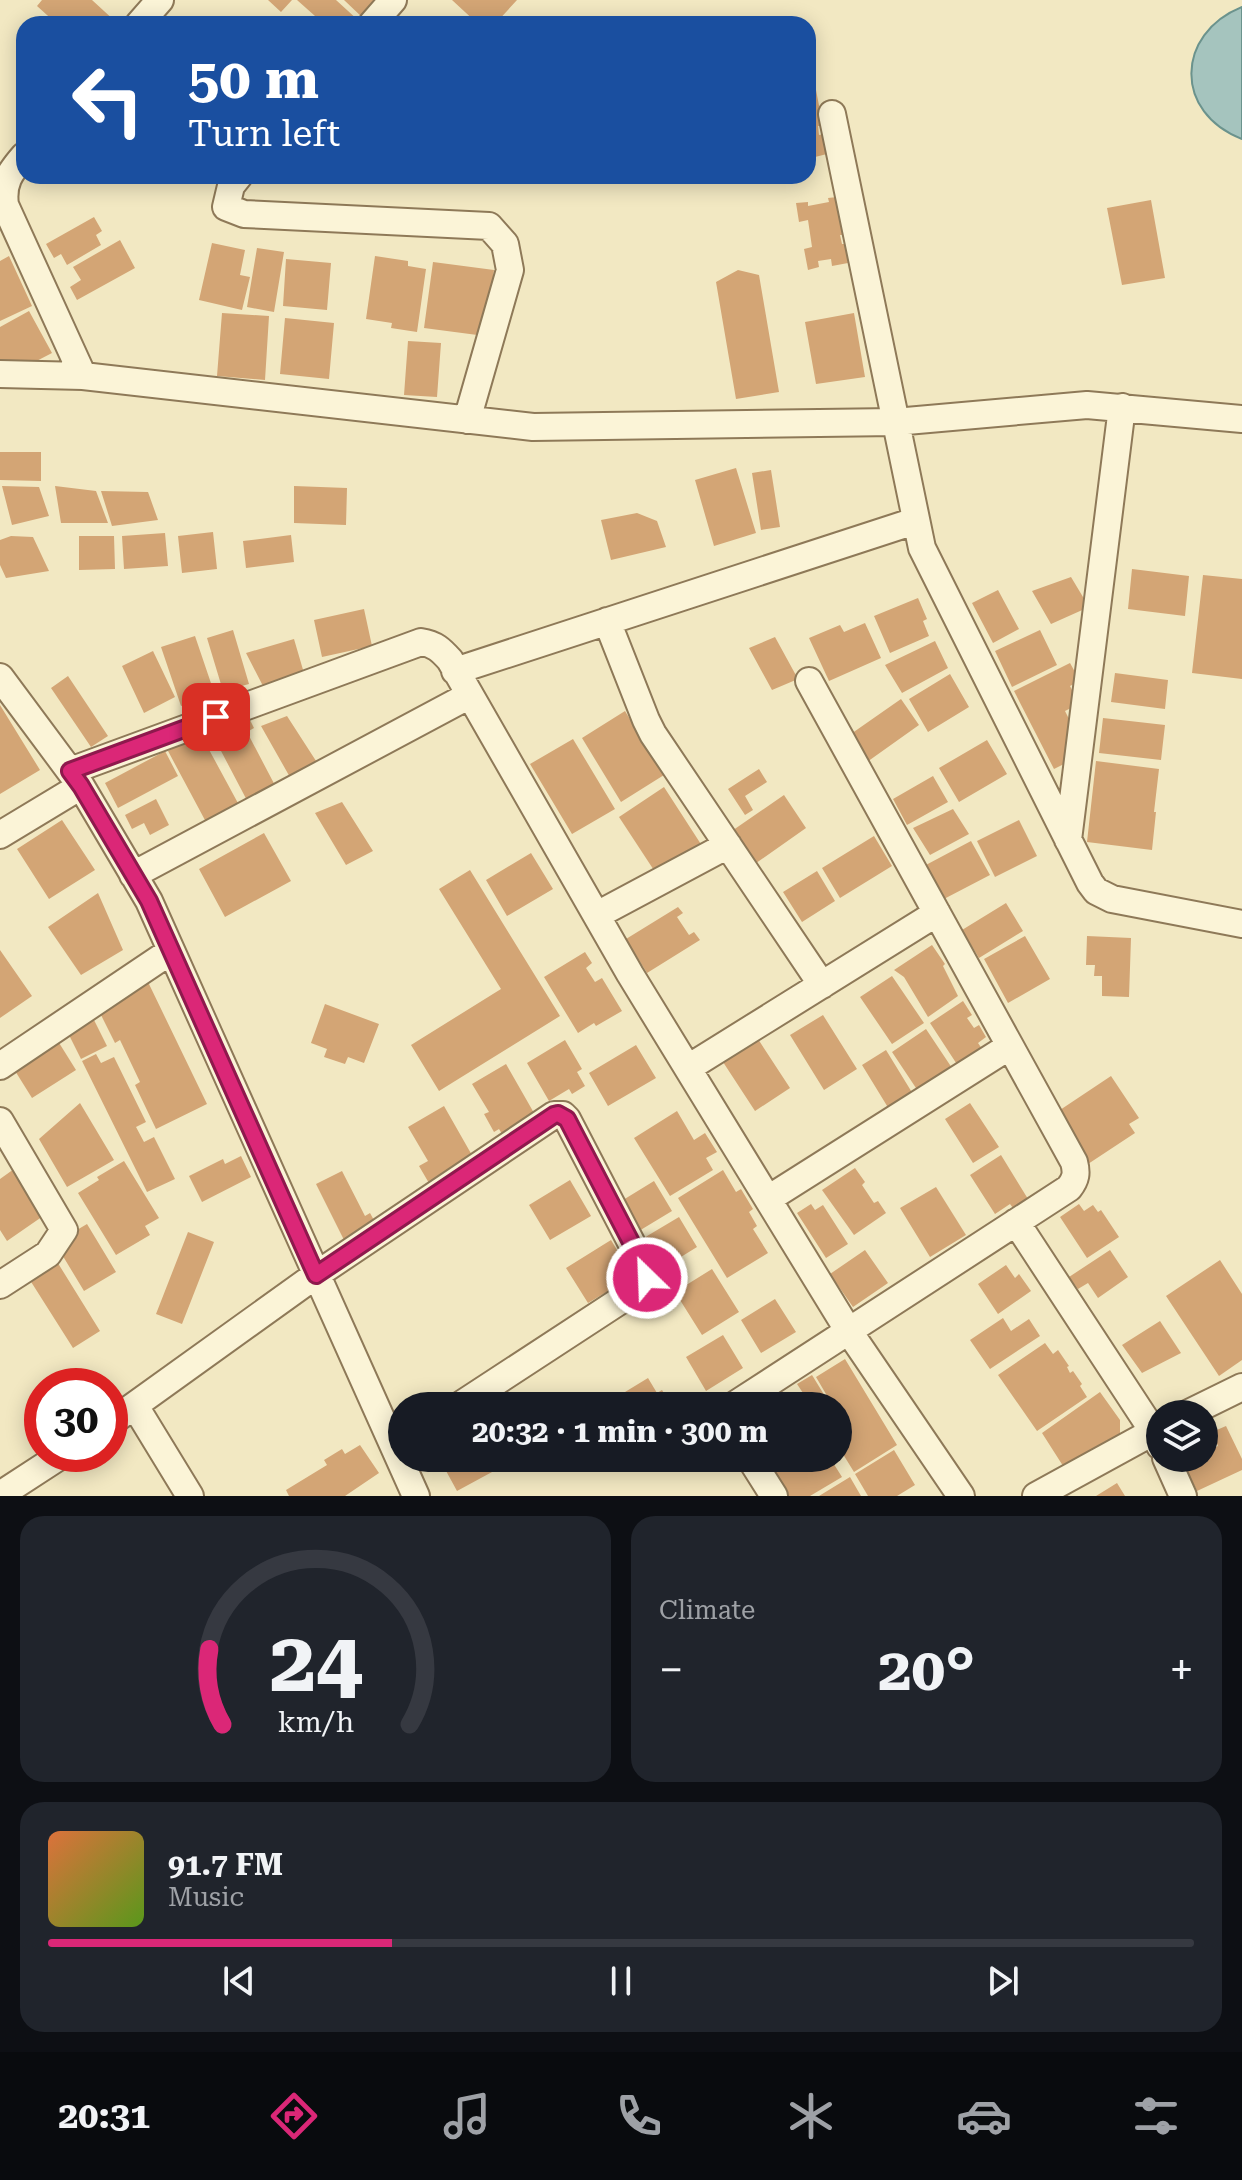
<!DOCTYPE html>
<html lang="en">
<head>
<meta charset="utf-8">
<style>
	:root { --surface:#171b24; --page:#20242c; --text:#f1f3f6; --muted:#9ea1a6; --line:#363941; --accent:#db2777 }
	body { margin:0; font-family:"Roboto Serif",serif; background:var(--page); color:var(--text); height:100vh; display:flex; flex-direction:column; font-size:30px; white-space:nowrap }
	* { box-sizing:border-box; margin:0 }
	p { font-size:26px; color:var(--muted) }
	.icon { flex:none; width:44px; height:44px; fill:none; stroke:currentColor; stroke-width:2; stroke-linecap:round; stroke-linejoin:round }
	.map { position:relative; height:1496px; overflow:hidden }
	.drawer { display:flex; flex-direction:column; gap:20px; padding:20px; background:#0d0f14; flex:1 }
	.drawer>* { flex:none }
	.banner { position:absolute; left:16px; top:16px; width:800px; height:168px; border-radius:24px; box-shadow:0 4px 20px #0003; background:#1a4fa0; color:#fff; overflow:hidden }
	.tools { position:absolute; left:1146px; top:1400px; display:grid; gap:16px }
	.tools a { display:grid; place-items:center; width:72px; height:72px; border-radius:50%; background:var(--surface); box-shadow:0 4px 20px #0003; font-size:40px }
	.speed { position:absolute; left:24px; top:1368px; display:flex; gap:16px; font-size:40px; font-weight:700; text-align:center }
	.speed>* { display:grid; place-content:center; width:104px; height:104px; border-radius:50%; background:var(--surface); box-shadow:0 4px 20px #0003; line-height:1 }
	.speed .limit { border:12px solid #d22; background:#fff; color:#111 }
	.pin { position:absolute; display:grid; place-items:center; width:68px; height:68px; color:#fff; margin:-34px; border-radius:16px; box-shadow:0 4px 12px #0006 }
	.me { position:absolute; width:88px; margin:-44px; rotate:336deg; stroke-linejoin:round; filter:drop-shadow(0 0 6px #0008) }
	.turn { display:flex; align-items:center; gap:28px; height:168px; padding:0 40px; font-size:36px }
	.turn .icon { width:104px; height:104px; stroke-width:2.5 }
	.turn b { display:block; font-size:56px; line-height:68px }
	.big { font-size:60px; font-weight:700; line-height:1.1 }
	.drawer .widget { flex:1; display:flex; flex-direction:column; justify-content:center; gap:12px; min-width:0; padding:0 28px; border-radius:24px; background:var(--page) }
	.drawer .dial { align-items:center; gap:0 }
	.dial svg { height:208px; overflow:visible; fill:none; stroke:var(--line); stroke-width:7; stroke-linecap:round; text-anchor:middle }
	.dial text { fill:var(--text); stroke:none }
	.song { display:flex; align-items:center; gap:24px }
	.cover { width:96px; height:96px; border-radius:12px; background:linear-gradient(135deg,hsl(20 70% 55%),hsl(90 70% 35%)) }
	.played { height:8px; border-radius:4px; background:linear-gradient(90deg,var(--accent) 30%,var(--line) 30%) }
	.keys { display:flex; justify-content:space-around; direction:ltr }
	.heat { display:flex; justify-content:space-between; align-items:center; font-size:44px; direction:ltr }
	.drawer .tiles { flex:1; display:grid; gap:20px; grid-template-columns:1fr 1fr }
	.widget:last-child { grid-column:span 2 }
	.trip { position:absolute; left:388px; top:1392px; width:464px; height:80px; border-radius:40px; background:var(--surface); box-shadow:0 4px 20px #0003; font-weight:700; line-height:80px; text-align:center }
	.tabs { display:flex; height:128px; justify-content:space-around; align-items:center; background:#090b0e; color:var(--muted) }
	.tabs .icon { width:56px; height:56px }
	.tabs .on { color:var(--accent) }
	.tabs b { font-size:36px; color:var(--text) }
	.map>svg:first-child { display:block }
	.water { fill:#a5c4be; stroke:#6b938d; stroke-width:2 }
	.building { fill:#d3a575 }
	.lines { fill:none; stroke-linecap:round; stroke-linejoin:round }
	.minor-casing { stroke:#8e7958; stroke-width:30 }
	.minor { stroke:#fbf4d7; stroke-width:26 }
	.route-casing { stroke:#8e194d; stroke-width:20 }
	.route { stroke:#db2777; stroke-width:14 }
</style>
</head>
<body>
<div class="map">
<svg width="1242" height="1496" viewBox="0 0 1242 1496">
	<rect width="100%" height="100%" fill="#f2e8c2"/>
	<!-- water -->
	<path class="water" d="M1242,7V139C1174,113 1175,34 1242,7Z"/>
	<!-- building -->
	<path class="building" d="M42,0H92L116,22L114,24H57L37,6Z
		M268,0H292L281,12Z
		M297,0H336L359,21L357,24H324Z
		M344,0H375L377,2L363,18Z
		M452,0H517L495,24H478Z
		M816,90L823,126H818L819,135L824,134L827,154L815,157L814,153L808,154V91Z
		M837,197L843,235H840L842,244H845L848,263L832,266L831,259L818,261L819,267L808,270L804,249L812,247L808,220L799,222L796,203L808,202V206L829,202L828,198Z
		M1151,200L1165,278L1122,285L1107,208Z
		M94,217L102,231L96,235L101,245L67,265L61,254L54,258L46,244Z
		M120,240L135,268L77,300L70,287L81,280L73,267Z
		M212,243L245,250L240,275L250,277L242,310L199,300Z
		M257,248L284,252L274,312L247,307Z
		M9,256L32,306L0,321V261Z
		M375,256L408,261V266L426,269L417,332L391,328L392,323L366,319Z
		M286,259L331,263L327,310L283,306Z
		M433,262L494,270L485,336L424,328Z
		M738,270L759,275L779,392L736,399L716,282Z
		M29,311L52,353L23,368L0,363V327Z
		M222,313L269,316L265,380L217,376Z
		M854,313L865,377L816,384L805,322Z
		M285,318L334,323L329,379L280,374Z
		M408,341L441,343L437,397L404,395Z
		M0,452H41V481L0,480Z
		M736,468L756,533L714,546L695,480Z
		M771,470L780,527L761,530L752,473Z
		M2,486L39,487L49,516L12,525Z
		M55,486L96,491L108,523H61Z
		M294,486L347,488L346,525L294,523Z
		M101,491L148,492L158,520L112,526Z
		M637,513L657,521L666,547L611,560L601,520Z
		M213,532L217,569L182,573L178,536Z
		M165,533L168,566L124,569L122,536Z
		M291,535L294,562L246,568L243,541Z
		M11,536L33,537L49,571L6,578L0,565V540Z
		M79,536H114L115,569L79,570Z
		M1132,569L1189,576L1185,616L1128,609Z
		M1203,575L1242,579V679L1192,673Z
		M1071,577L1089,607L1051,624L1032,591Z
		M998,590L1019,629L993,643L972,603Z
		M918,598L927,619L923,621L929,636L890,653L874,616Z
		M364,609L372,646L322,657L314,620Z
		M865,623L881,658L829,681L809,638L840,625L844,632Z
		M233,630L249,684L223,691L207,638Z
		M1040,630L1057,665L1012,687L995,651Z
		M195,636L215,695L181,706L161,647Z
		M775,637L798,679L772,690L749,648Z
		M294,639L306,680L263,686L246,653Z
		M935,641L948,668L902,693L885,665Z
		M153,651L175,697L144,713L122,666Z
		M1070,663L1080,681L1070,686L1079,704L1065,711L1073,727L1069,729L1075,742L1074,759L1054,769L1014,691Z
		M1115,673L1168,680L1165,709L1111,702Z
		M950,674L969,707L928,732L909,699Z
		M68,676L108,736L91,747L51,688Z
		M901,699L919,725L867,762L848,736Z
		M0,705L40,770L0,794Z
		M625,711L664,775L621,802L582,738Z
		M246,712L254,728L247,732L279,793L251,808L210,730Z
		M287,716L318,764L291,779L261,726Z
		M1103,718L1165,725L1161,760L1099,753Z
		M200,733L239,805L206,822L168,751Z
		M573,739L615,809L572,834L530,764Z
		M987,740L1007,774L959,802L939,768Z
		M165,751L178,776L118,808L105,783Z
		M1096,761L1159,769L1154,812H1156L1152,850L1087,842Z
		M759,769L767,782L745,796L753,810L745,815L728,789Z
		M933,776L948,802L907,825L893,799Z
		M664,787L706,852L661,881L619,817Z
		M784,795L806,828L749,868L726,835Z
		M156,799L169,825L150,835L144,823L132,829L125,815Z
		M342,802L373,851L346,865L315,813Z
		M953,809L969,834L930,855L913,828Z
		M62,820L95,870L49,899L17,849Z
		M1019,820L1037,856L995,877L977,841Z
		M264,833L291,881L225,917L199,869Z
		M874,836L892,866L840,898L822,868Z
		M971,841L990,875L942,900L924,866Z
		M531,853L553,889L507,916L486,880Z
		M470,870L560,1016L439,1091L411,1045L501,989L439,889Z
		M817,871L835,901L802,922L783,892Z
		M98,893L123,950L81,975L48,927Z
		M1006,903L1023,931L979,958L962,930Z
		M678,907L683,913L677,917L689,935L694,932L700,940L647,973L626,939Z
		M1025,936L1050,979L1008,1003L984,959Z
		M1087,936L1131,938L1129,997L1102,996V976H1094L1095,965H1086Z
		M932,945L945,964L943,966L958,996L928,1017L904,977L894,970Z
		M0,950L32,996L0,1018Z
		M585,952L592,963L586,968L595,982L602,978L622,1011L596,1026L594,1023L578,1033L544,977Z
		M892,976L924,1023L892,1044L860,997Z
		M148,982L207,1104L156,1129L135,1085L140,1082L120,1040L115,1043L97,1007Z
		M963,1001L972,1015L967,1018L974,1028L979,1025L986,1037L978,1043L987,1056L962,1072L930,1023Z
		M325,1004L379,1024L364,1063L348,1057L345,1064L324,1057L327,1049L311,1043Z
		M90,1012L107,1046L81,1059L64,1025Z
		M823,1015L857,1069L824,1090L790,1035Z
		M926,1029L956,1074L922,1097L892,1052Z
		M56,1038L76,1070L32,1098L12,1066Z
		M758,1039L790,1088L755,1111L723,1062Z
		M565,1040L582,1069L577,1072L585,1086L572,1094L569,1089L549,1101L527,1063Z
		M636,1045L656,1078L608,1106L589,1073Z
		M886,1050L916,1099L892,1114L862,1065Z
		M96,1054L101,1063L114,1057L146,1122L136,1127L144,1142L154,1137L175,1179L147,1192L82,1061Z
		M506,1064L538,1120L505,1139L499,1129L494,1132L484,1114L489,1112L472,1084Z
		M1111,1076L1139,1118L1129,1124L1135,1133L1088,1164L1054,1114Z
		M80,1103L114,1160L67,1187L39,1139Z
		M970,1103L999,1147L973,1163L945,1119Z
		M444,1106L477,1164L433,1190L419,1166L428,1161L408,1127Z
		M677,1111L694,1140L705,1133L717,1152L706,1158L713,1170L670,1196L634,1138Z
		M1001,1155L1028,1199L1013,1208L1010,1204L995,1214L970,1175Z
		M241,1156L251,1177L202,1202L189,1176L223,1159L225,1164Z
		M124,1161L159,1218L145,1226L150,1235L116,1255L78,1193L99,1180L97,1177Z
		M855,1168L865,1182L862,1185L874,1203L878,1201L886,1213L854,1235L822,1190Z
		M14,1169L46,1214L7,1241L0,1230V1179Z
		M723,1170L736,1192L741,1189L753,1209L749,1212L757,1226L753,1229L768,1253L727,1278L678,1198Z
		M342,1171L365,1216L370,1213L381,1233L348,1248L316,1184Z
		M570,1180L591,1216L550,1240L529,1205Z
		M654,1181L672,1211L629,1237L610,1208Z
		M936,1187L966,1235L930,1257L900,1208Z
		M811,1204L815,1210L823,1205L848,1244L826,1258L797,1213Z
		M1079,1204L1084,1211L1093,1205L1098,1212L1101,1210L1119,1237L1087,1258L1060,1217Z
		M679,1217L697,1247L655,1273L637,1242Z
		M87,1224L116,1272L84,1291L55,1243Z
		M188,1232L214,1242L182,1324L156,1314Z
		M611,1240L629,1270L622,1275L625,1281L588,1303L566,1268Z
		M865,1250L888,1283L853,1307L830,1274Z
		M1110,1250L1128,1277L1098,1298L1088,1283L1078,1289L1069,1277Z
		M56,1260L100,1331L73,1348L28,1277Z
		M1220,1260L1242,1294V1360L1219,1376L1166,1296Z
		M1006,1265L1015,1278L1019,1274L1031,1291L998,1314L978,1284Z
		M712,1269L739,1312L702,1335L675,1292Z
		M775,1299L796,1332L761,1353L741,1320Z
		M1003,1318L1011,1331L1029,1319L1040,1336L990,1369L970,1340Z
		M1160,1321L1181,1353L1142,1373L1122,1345Z
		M723,1335L743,1368L706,1391L686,1357Z
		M1045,1343L1053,1354L1058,1350L1069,1366L1067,1367L1070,1373L1073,1371L1082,1384L1080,1386L1087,1397L1037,1431L998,1375Z
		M845,1359L897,1445L854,1472L838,1446V1434L847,1428L838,1413V1406H833L816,1377Z
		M812,1375L831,1406H789L805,1396L797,1384Z
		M648,1378L657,1393L662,1390L672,1406H602Z
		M1100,1392L1120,1420V1435L1065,1469L1042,1433Z
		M1226,1426L1242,1459V1470L1197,1491L1181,1458H1204V1452L1218,1446L1212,1432Z
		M360,1445L379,1473L345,1496H289L286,1490L327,1465L324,1460L342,1449L345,1454Z
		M894,1450L915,1485L897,1496H868L855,1474Z
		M439,1458H518L457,1491Z
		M795,1458H830L842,1477L810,1496H786L772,1472Z
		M850,1477L861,1496H819Z
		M1117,1483L1125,1496H1096Z"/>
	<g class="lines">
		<!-- minor casing -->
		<g class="minor-casing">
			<path id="minor" d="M139,24L160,0
				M372,24L393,0
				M832,114L922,548L1090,883L1096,891L1112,899L1242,924
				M24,156C10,172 2,183 5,205L83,376
				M239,176L231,186L226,207L244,214L489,226L505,244L510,270L467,420
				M0,374L83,376L533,427L895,422L1087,405L1242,419
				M607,621L646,720L653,734L822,985
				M455,671L915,521
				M0,677L81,786L149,901L416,1496
				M70,771L421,642C435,644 441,650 450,660L630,974L848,1330L961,1496
				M0,835L81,786
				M1068,840L1122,407
				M133,875L470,695
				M597,915L728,845
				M0,1066L171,951
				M688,1068L937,913
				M0,1121L64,1230L48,1254L0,1285
				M768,1199L1010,1046
				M1016,1222L1153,1431L1160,1446
				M135,1406L190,1496
				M733,1406L1069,1188C1076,1179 1077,1173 1074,1162L809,681
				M1187,1414L1242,1387
				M110,1423L316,1275L554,1115H563L567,1119L645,1269L647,1278L644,1285L459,1406
				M750,1458L774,1496
				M1166,1458L1183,1496
				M0,1495L63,1454
				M1036,1496L1160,1428"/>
		</g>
		<!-- minor -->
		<use href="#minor" class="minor"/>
	</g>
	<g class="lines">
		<!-- route casing -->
		<g class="route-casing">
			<path id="route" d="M216,717L70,771L81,786L149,901L316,1275L554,1115L558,1114L567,1119L645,1269L647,1278"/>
		</g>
		<!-- route -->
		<use href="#route" class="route"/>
	</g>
</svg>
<div class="tools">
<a><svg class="icon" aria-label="layers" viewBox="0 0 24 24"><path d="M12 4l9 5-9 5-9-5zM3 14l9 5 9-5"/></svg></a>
</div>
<div class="speed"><div class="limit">30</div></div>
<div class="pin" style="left:216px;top:717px;background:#d93025"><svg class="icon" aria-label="arrive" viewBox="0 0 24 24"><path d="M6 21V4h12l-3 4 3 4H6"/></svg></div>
<svg class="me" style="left:647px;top:1278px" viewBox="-20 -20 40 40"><circle r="17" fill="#db2777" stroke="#fff" stroke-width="3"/><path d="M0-11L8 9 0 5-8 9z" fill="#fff"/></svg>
<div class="trip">20:32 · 1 min · 300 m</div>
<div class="banner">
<div class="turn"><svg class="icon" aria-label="left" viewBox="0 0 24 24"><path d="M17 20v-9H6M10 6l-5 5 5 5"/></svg><div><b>50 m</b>Turn left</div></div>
</div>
</div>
<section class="drawer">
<div class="tiles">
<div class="widget dial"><svg viewBox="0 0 100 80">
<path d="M14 69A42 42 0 1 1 86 69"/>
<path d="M14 69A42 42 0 0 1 9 40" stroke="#db2777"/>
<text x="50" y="56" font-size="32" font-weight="700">24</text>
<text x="50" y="72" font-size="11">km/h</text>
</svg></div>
<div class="widget"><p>Climate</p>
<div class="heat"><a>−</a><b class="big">20°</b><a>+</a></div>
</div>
<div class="widget">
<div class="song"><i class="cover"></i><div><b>91.7 FM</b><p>Music</p></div></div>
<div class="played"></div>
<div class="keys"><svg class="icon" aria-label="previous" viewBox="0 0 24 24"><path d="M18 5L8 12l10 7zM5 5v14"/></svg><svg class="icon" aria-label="pause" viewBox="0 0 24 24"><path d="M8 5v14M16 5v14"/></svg><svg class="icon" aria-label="next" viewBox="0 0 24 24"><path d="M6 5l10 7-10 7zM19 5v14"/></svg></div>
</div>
</div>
</section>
<nav class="tabs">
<b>20:31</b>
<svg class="icon on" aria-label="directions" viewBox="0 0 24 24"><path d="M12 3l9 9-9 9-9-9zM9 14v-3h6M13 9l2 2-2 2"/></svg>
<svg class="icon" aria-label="music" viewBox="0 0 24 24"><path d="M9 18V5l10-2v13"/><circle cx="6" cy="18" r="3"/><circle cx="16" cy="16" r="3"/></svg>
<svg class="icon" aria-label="phone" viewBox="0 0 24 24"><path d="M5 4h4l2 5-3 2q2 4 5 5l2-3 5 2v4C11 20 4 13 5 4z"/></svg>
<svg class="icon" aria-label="climate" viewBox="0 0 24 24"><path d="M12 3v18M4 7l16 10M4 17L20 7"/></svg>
<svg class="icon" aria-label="car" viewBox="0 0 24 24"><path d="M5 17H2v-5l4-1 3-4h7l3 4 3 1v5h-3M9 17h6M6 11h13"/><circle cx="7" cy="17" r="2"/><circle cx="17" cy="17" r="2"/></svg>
<svg class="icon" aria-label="filters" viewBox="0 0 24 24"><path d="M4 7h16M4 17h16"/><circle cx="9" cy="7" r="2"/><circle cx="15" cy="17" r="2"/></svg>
</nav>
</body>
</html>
